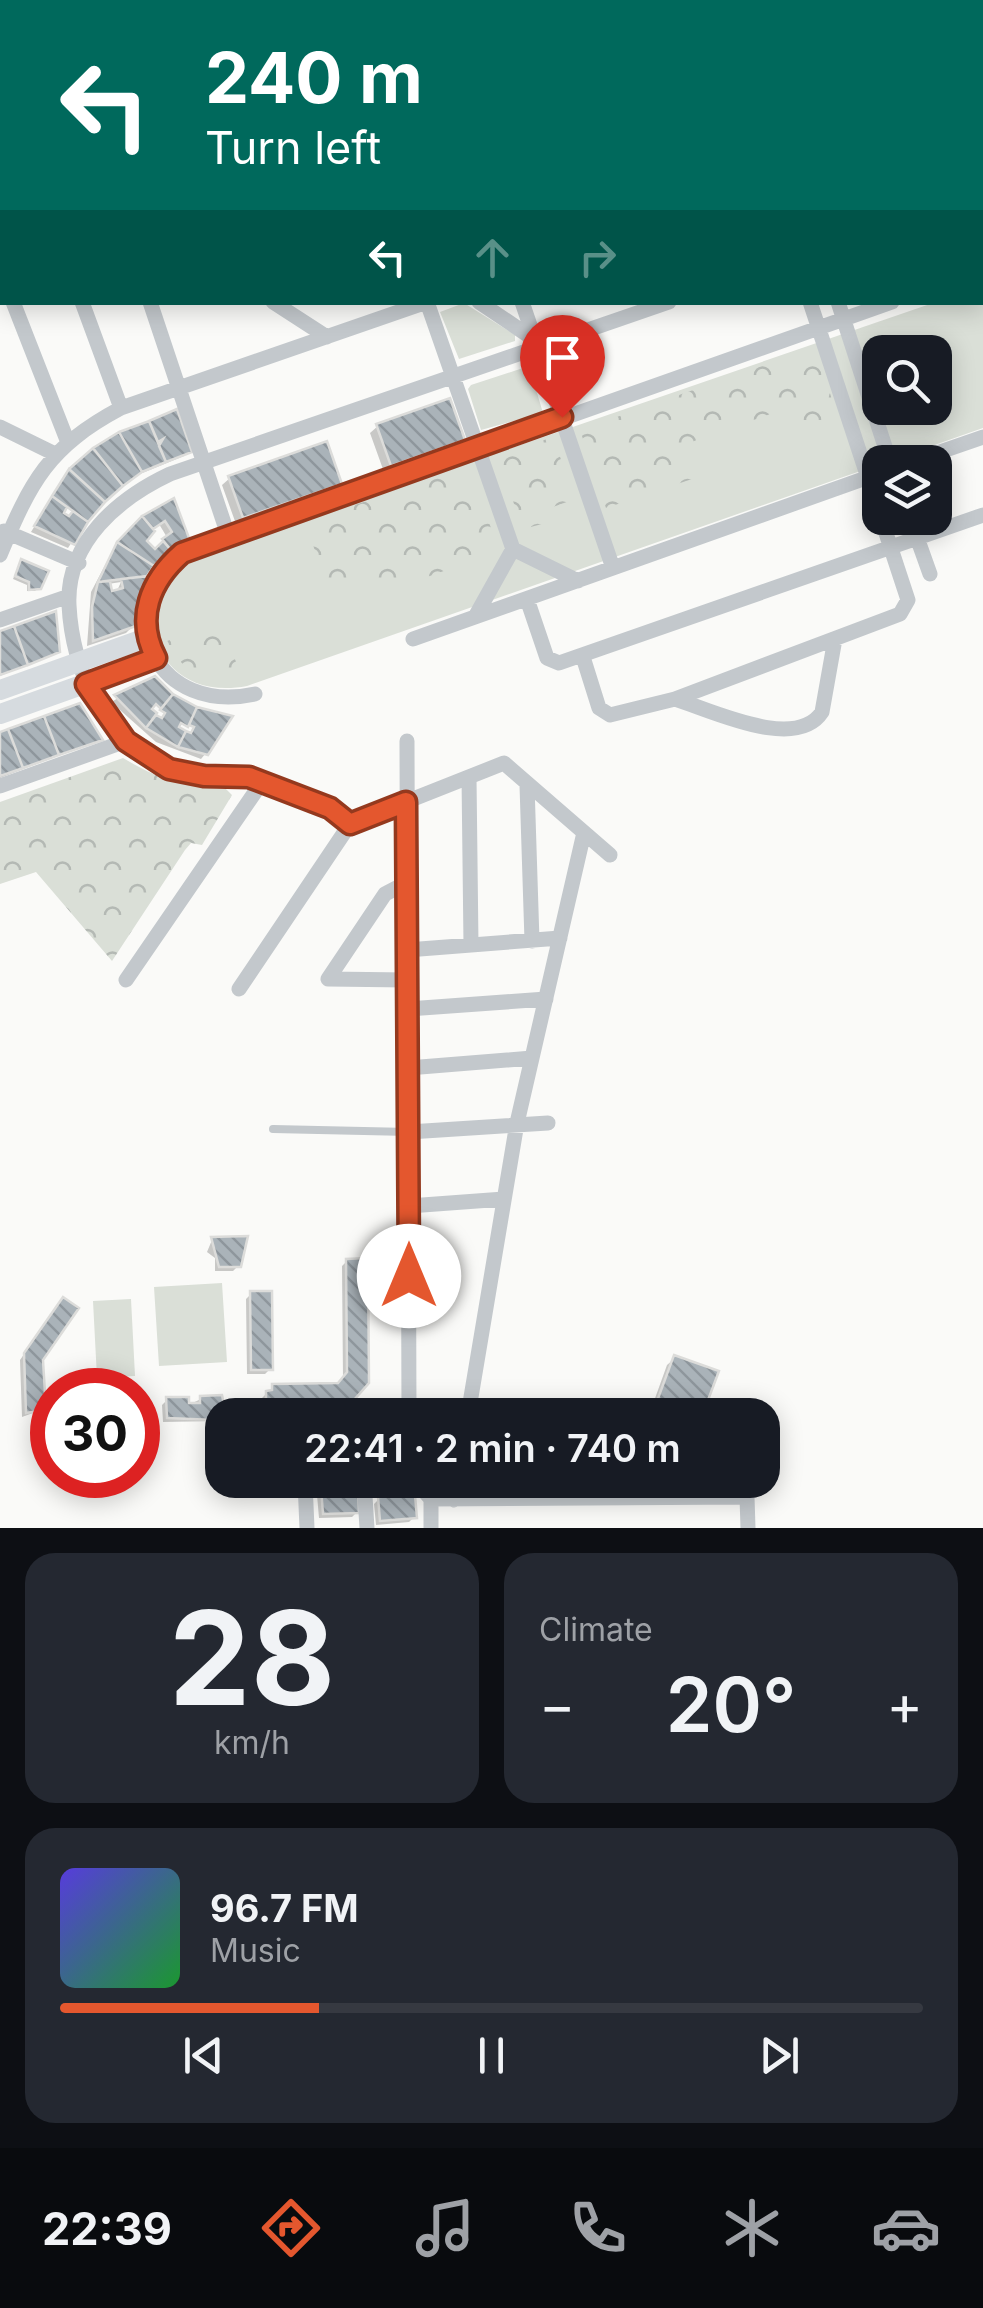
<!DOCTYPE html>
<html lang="en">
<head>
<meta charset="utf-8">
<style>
	:root { --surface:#171b24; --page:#242831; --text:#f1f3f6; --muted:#9ea1a6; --line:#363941; --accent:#e4572e }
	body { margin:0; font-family:Inter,sans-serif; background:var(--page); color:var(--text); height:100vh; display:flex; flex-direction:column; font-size:38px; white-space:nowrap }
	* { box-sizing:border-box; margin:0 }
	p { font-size:32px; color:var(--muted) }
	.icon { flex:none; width:55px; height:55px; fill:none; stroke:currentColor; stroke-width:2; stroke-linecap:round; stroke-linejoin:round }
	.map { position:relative; height:1528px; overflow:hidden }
	.sheet { display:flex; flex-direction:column; gap:25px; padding:25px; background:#0d0f14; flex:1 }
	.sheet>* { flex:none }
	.guide { position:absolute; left:0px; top:0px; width:985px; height:305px; box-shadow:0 5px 25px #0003; background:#00695c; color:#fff; overflow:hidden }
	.tools { position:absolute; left:862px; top:335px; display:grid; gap:20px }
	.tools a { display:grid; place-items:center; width:90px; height:90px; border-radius:20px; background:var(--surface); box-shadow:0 5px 25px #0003; font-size:50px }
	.speed { position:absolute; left:30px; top:1368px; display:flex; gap:20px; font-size:50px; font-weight:700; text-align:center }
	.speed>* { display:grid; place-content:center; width:130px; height:130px; border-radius:50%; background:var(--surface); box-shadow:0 5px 25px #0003; line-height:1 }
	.speed .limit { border:15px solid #d22; background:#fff; color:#111 }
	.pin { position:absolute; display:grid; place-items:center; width:85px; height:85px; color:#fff; margin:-102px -42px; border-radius:50% 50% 50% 0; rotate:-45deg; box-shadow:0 0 10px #0007 }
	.pin .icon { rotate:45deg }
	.me { position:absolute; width:110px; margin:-55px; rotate:0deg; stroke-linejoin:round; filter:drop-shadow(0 0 8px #0008) }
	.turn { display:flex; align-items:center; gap:35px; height:210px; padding:0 40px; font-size:45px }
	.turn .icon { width:130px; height:130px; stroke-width:2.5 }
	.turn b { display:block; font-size:70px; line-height:85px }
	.lanes { display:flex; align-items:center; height:95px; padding:0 40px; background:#0003; justify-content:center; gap:50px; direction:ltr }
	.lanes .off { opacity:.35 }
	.big { font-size:75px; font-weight:600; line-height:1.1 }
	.sheet .tile { flex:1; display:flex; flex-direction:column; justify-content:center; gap:15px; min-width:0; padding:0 35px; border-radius:30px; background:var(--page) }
	.sheet .dial { align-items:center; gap:0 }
	.dial b { font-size:130px; line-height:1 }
	.song { display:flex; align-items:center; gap:30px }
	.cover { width:120px; height:120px; border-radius:15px; background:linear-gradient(135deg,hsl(250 70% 55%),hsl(130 70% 35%)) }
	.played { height:10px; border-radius:5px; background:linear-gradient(90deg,var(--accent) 30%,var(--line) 30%) }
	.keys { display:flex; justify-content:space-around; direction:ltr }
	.heat { display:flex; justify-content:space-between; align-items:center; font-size:55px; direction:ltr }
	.sheet .tiles { flex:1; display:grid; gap:25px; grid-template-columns:1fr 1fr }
	.tile:last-child { grid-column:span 2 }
	.trip { position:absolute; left:205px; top:1398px; width:575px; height:100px; border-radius:30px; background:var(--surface); box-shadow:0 5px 25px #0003; font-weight:600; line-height:100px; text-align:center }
	.tabs { display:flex; height:160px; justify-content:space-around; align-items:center; background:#090b0e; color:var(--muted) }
	.tabs .icon { width:70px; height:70px }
	.tabs .selected { color:var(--accent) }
	.tabs b { font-size:45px; color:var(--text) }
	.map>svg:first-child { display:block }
	.green { fill:#dadfd7; fill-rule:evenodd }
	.forest { fill:url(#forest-crowns) }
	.shadow { fill:#0003; fill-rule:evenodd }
	.building { fill:url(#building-back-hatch); stroke:#dcdcda; stroke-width:2.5 }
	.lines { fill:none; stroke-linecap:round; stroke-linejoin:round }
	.lane { stroke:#c3c8cc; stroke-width:8 }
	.street { stroke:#c3c8cc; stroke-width:15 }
	.secondary { stroke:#d6dbdf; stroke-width:20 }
	.route-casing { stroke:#94391e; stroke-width:25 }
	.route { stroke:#e4572e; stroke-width:18 }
</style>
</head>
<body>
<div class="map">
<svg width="983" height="1528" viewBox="0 0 983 1528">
	<defs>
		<pattern id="forest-crowns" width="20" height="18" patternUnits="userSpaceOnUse" patternTransform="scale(2.5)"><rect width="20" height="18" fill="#dadfd7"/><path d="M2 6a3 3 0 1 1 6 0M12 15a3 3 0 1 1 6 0" fill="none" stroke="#b4b9b4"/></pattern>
		<pattern id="building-back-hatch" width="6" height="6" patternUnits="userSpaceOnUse" patternTransform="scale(2.5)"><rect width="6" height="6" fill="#aab3b9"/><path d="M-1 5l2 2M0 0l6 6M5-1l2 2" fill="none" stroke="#8e969c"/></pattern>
	</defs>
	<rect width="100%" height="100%" fill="#fafaf8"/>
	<!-- green -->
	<path class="green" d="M983,285V428L247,686C161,703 121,614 189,559L933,303L982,302ZM880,352H935V408H880Z
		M464,303L515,335V341L459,359L440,312Z
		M529,366L543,413L481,430L468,389L471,385Z
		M222,1283L227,1362L159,1366L154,1287Z
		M131,1299L135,1376L97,1378L93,1301Z"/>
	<!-- forest -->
	<path class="forest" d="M815,347L837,415L795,430L787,408L683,445L692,479L606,508L580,430Z
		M553,437L575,499L539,512L542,524L523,529L497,456Z
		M469,466L497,545L494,553L374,596L368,581L330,594L305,522Z
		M219,622L243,678C208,685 183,674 167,641Z
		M123,758C158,779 186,788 226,789L232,795L202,845L191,843L185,850L112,961L36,872L0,884V802Z"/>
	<!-- shadow -->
	<path class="shadow" d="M176,413L190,451L184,456L135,476L115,490L86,520L68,548L31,532L65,477L94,450ZM165,436L158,449L154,440ZM67,504L76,510L70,520L60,514Z
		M378,426L462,439L455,446L384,472L370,433Z
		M230,478L339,483L332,490L236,524L222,485Z
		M172,501L180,542L157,559L145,575L134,625L126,633L87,646L91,592L113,550L144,518ZM159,524L168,539L155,552L143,541ZM121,582L116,593L110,594L108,584Z
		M19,565L39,587L35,591H27V585L13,579Z
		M0,633L58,652L0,676Z
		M154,679L172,696L197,710L206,753L201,759L156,742L111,702ZM156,701L168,713L163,722L149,710ZM179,720L198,726L192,736L175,728Z
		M0,734L99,740L0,778Z
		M212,1240L238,1266L233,1271H215V1258L207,1252Z
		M347,1261L366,1382L345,1405L343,1415H262V1398L273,1387L338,1386L343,1379L342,1266Z
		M251,1294L270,1369L265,1374H247L246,1299Z
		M58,1305L76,1309L40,1365L44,1409L22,1417L20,1360Z
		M675,1358L705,1402L712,1404L708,1415H649L667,1365Z
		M201,1399L222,1417L218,1421L163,1422L162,1405L167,1400L186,1406Z
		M322,1490L357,1512L352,1517L319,1518L317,1495Z
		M379,1499L414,1517L409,1522L376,1525L374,1504Z"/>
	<!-- building -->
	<path class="building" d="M450,398L465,440L391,466L376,424Z
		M177,409L192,452L166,462L159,446L163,439L158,442L149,421Z
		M149,421L166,462L142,472L119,432Z
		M119,432L142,472L123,486L93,448Z
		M327,441L342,484L243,518L228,476Z
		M93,448L123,486L105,502L69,469Z
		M69,469L105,502L88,522L52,496Z
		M52,496L67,507L64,513L69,516L73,511L88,522L75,545L34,526Z
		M174,498L189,538L170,549L162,539L172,532L165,521L153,529L142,516Z
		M142,516L155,531L147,541L155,549L163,541L170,549L154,566L117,542Z
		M117,542L154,566L147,576L98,582Z
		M21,559L49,571L41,589L29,590V582L15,576Z
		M147,576L136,626L93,641L92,607L98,582L110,581L112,591L123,588L121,579Z
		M56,611L60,652L28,665L14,626Z
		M14,626L28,665L0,675V631Z
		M155,676L173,694L161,709L156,704L152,709L157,713L146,728L114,695Z
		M173,694L197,707L188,727L181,723L179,727L186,731L178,747L146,728L156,715L162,718L165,713L160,710Z
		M80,703L103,740L59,755L44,716Z
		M197,707L233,716L208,755L178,747L186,731L191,733L194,727L189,725Z
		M44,716L59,755L23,768L8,729Z
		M8,729L23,768L0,776V732Z
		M248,1236L241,1267H219L211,1237Z
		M368,1258L369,1383L353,1401L346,1402V1415H266V1391L272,1390V1384L338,1383L347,1372L346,1259Z
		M250,1291H272L273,1370H251Z
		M63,1297L79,1308L43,1360L46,1410L26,1413L24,1353Z
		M674,1355L719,1371L708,1400L715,1403L710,1415L653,1412Z
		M222,1395L226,1415L215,1420L167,1418L166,1397H189V1403H200V1396Z
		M358,1487L359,1513L323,1514L321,1488Z
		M415,1495L417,1518L380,1521L378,1497Z"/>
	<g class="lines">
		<!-- lane -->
		<path class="lane" d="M273,1129L409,1132"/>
		<!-- street -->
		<path class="street" d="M10,0V2
			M74,0L75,2
			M494,0L498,2
			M663,0L664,2
			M692,0L694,2
			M234,2L236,0
			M402,2L404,0
			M628,2L629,0
			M982,109H983
			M0,122H2
			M982,194H983
			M0,266L2,273
			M982,271H983
			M13,302L67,440
			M82,302L121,408
			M150,302L228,535
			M273,302L327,337
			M479,302L535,340
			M522,302L613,568
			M810,302L880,514
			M838,302L890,462
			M0,427L53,453
			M911,462L983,437
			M910,518L930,574
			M4,531L79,563
			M0,555C31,481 48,447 121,408L427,302L513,549L578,581
			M527,599L547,658L559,663L983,515
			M475,617L513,549
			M0,620L69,596
			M413,639L880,473
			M583,657L599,708L610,715L675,699L900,614L908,600L881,518
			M255,694C158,715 109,619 182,553L892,302
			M675,699C711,710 796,752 822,712L835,639
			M407,741L409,1415
			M469,777L471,945
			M527,785L532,941
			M0,786L126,741
			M350,824C335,808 316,803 297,796C279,788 259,778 240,775C216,772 195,776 172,769C104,749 72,668 69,605C66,542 119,498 170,474L669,302
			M406,883L385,894L328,979L407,980
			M407,950L560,938
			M126,980L262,782
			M239,989L350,824L504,763L610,855
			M408,1009L546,999
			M408,1068L532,1058
			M409,1132L548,1123
			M409,1206L504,1199
			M468,1415L517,1123L583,837
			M364,1480L367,1528
			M414,1480L431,1499V1528
			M305,1482L307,1528
			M431,1499L747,1497L748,1528
			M454,1500L457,1480"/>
		<!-- secondary -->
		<path class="secondary" d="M0,690L149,637
			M0,714L157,658"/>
	</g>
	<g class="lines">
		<!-- route casing -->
		<g class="route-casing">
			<path id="route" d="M409,1276L406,802L350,824L330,808L249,777L204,776L169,769L126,741L86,684L156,658C135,618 150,581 182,553L562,417"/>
		</g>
		<!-- route -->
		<use href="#route" class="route"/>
	</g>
</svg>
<div class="tools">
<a><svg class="icon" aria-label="search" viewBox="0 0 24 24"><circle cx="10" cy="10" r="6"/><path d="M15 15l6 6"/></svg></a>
<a><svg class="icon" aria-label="layers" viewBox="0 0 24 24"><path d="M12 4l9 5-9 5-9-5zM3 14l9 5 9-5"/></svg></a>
</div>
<div class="speed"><div class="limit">30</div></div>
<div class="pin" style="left:562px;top:417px;background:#d93025"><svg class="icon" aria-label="arrive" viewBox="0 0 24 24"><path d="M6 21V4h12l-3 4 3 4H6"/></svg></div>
<svg class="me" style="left:409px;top:1276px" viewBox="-20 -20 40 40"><circle r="19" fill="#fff"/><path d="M0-13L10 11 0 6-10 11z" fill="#e4572e"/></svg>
<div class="trip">22:41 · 2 min · 740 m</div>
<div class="guide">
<div class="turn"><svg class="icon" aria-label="left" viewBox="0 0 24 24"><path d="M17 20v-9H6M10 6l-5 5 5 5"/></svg><div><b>240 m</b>Turn left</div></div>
<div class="lanes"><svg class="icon" aria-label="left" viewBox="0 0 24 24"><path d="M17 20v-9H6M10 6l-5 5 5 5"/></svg><svg class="icon off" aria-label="ahead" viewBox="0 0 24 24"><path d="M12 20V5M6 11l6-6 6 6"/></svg><svg class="icon off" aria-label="right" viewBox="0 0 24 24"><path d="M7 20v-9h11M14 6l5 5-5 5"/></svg></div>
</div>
</div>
<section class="sheet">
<div class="tiles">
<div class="tile dial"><b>28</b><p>km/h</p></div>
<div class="tile"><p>Climate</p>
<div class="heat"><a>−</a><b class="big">20°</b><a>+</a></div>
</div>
<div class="tile">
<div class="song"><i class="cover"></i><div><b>96.7 FM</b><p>Music</p></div></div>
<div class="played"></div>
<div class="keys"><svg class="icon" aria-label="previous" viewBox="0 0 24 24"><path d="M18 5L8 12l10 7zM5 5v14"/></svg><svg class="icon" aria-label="pause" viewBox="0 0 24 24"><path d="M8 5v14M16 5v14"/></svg><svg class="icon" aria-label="next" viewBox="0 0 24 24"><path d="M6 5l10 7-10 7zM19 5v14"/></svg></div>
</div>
</div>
</section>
<nav class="tabs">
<b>22:39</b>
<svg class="icon selected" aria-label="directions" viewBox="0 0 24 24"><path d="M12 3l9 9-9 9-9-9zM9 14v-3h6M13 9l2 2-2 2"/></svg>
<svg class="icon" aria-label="music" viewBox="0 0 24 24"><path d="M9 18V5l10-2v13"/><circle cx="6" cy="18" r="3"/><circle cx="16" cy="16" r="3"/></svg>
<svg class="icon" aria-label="phone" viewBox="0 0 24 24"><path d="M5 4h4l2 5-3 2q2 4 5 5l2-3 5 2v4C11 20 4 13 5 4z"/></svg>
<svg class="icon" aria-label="climate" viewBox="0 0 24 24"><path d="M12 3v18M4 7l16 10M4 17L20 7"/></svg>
<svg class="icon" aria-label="car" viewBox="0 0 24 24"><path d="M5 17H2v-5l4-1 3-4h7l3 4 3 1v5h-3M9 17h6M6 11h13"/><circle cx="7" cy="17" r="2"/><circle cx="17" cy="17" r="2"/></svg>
</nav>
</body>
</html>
